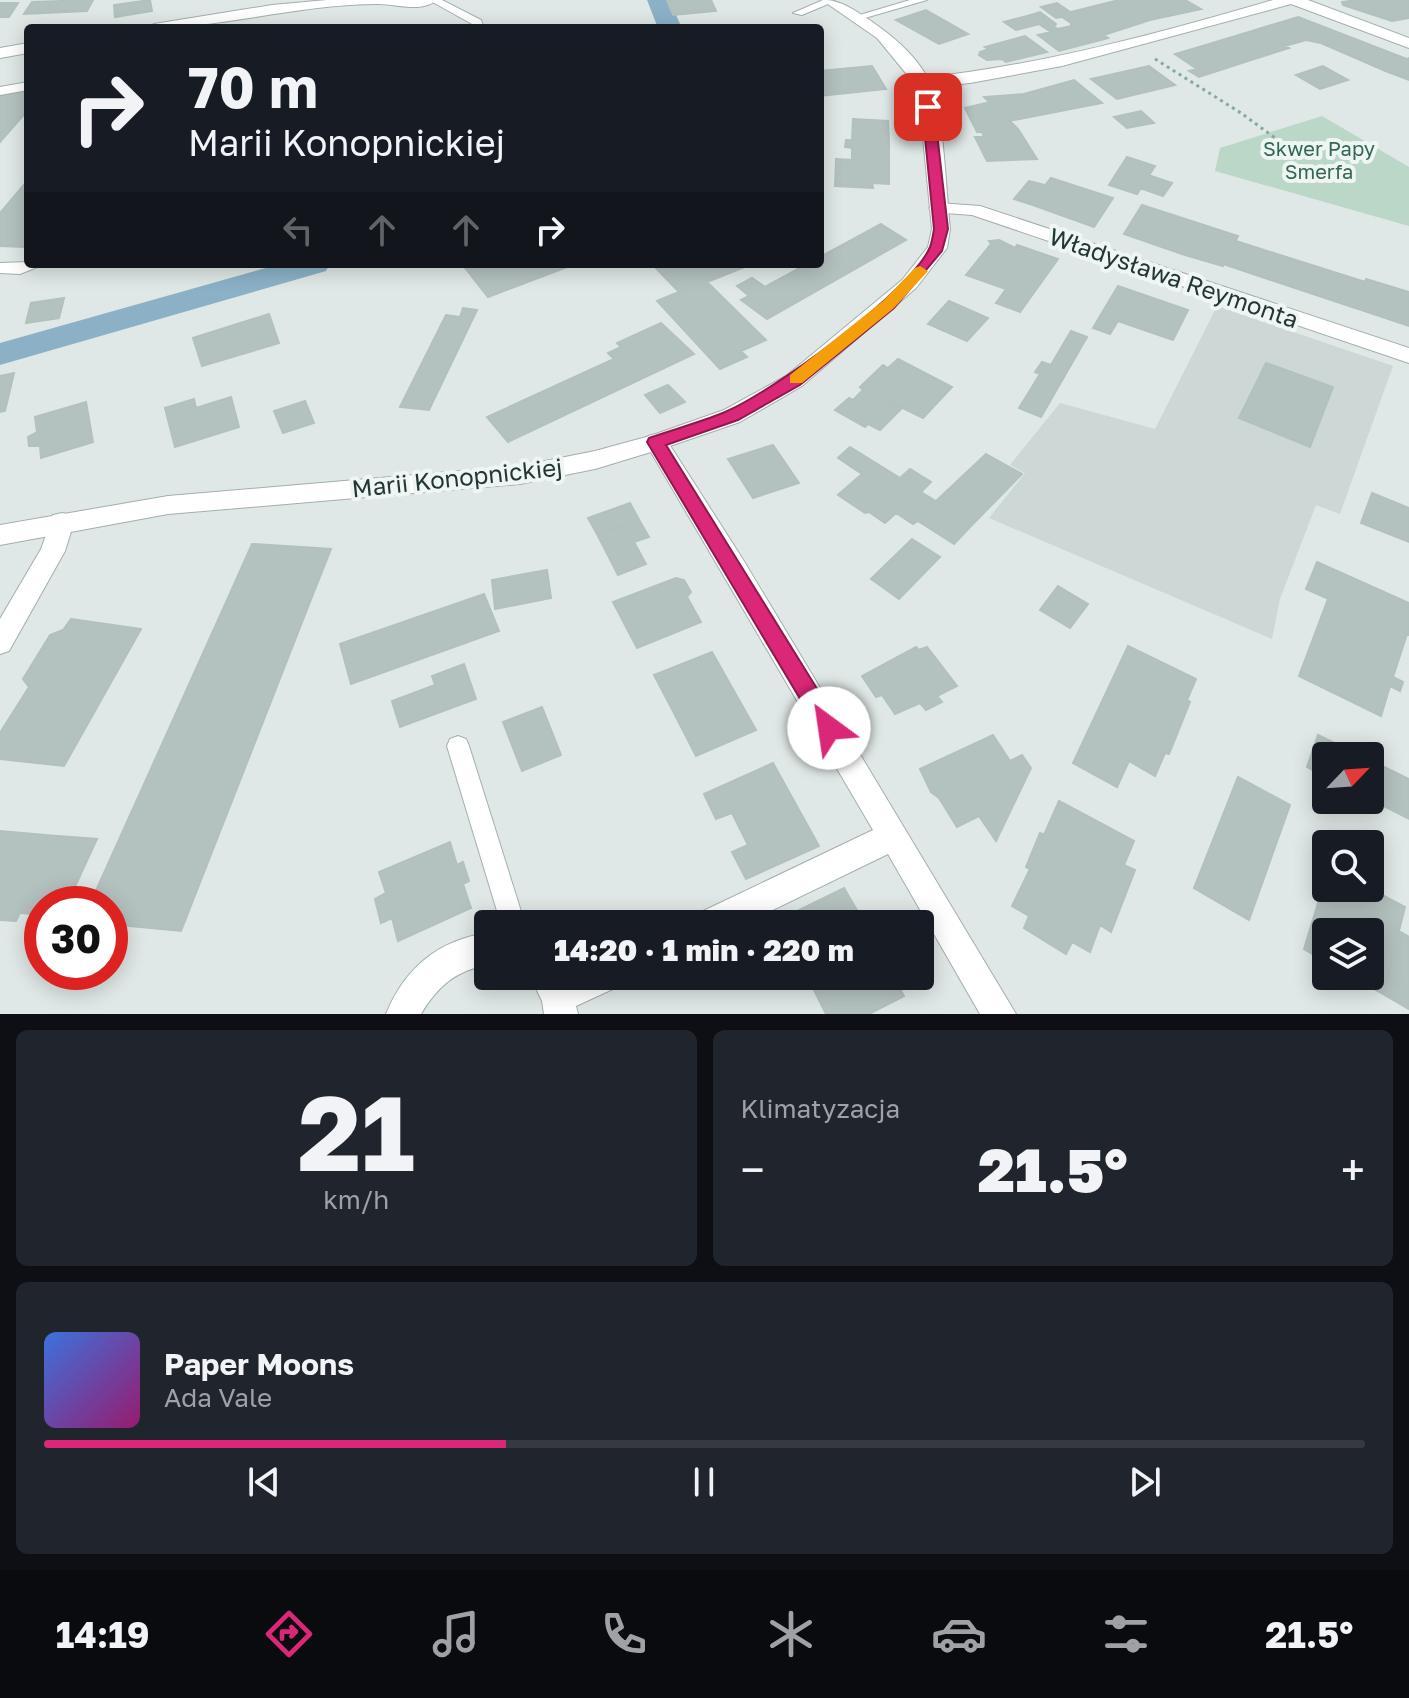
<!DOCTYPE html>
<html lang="pl">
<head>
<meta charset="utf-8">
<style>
	:root { --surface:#171b24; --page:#20242c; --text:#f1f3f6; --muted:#9ea1a6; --line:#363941; --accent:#db2777 }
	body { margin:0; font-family:"Golos Text",sans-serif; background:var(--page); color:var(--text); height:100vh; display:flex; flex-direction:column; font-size:30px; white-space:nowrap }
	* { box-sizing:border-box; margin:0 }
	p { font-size:26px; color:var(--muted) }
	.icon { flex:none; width:44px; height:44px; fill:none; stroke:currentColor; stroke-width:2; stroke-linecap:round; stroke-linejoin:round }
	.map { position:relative; height:1014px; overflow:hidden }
	.side { display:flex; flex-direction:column; gap:16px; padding:16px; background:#0d0f14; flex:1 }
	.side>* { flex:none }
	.hud { position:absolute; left:24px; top:24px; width:800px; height:244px; border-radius:8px; box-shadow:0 4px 20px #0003; background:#171b24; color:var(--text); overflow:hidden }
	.needle { width:52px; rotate:65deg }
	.controls { position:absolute; left:1312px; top:742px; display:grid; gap:16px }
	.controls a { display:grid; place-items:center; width:72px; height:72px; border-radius:8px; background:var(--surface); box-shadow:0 4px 20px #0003; font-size:40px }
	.speed { position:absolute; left:24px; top:886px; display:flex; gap:16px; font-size:40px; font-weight:700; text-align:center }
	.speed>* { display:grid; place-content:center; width:104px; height:104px; border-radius:50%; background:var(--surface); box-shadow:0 4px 20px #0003; line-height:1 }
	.speed .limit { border:12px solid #d22; background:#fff; color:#111 }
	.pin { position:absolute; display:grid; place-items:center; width:68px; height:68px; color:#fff; margin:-34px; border-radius:16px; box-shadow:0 4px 12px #0006 }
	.me { position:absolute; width:88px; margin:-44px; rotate:329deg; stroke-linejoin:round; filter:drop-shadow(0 0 6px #0008) }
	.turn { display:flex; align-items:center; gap:28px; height:168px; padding:0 32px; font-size:36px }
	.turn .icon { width:104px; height:104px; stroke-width:2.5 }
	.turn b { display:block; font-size:56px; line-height:68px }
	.lanes { display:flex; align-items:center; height:76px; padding:0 32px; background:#0003; justify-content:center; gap:40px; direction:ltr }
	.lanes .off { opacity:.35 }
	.big { font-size:60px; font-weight:800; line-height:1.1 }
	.side .widget { flex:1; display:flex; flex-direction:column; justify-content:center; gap:12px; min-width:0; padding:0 28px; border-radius:12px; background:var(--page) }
	.side .dial { align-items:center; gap:0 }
	.dial b { font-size:104px; line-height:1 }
	.song { display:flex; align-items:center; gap:24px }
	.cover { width:96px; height:96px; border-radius:12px; background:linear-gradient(135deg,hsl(220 70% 55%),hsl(320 70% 35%)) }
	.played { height:8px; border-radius:4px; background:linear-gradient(90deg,var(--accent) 35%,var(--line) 35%) }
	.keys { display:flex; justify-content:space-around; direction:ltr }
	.heat { display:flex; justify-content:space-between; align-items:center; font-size:44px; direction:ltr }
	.side .tiles { flex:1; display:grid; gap:16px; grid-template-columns:1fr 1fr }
	.widget:last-child { grid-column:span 2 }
	.trip { position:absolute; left:474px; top:910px; width:460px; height:80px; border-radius:8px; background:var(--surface); box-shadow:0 4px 20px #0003; font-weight:800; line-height:80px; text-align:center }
	.tabs { display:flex; height:128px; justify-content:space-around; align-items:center; background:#090b0e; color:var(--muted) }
	.tabs .icon { width:56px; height:56px }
	.tabs .selected { color:var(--accent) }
	.tabs b { font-size:36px; color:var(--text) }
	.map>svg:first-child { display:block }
	.built { fill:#cdd7d5 }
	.green { fill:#bad7c8 }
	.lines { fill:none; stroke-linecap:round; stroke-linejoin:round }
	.canal { fill:#8cb1c7; fill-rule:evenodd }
	.building { fill:#b4c2bf; stroke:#b2c1be; stroke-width:2 }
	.service-casing { stroke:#a3afad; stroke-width:2 }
	.minor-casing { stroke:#a3afad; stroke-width:2 }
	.tertiary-casing { stroke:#a3afad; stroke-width:2 }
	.path { stroke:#83a8a5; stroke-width:3; stroke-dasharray:3 4; stroke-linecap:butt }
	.service { fill:#fff; fill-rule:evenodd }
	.minor { fill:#fff; fill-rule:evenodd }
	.tertiary { fill:#fff; fill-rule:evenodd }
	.route { fill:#db2777; stroke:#8e194d; stroke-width:2 }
	.slow { fill:#f59e0b }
	.labels { text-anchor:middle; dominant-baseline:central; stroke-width:8; stroke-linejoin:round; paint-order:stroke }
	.far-park-label { font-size:20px; fill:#316753; stroke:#eef5f3 }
	.street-label { font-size:24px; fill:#223635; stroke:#eef5f3 }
</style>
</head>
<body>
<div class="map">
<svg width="1409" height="1014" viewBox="0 0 1409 1014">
	<rect width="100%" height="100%" fill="#dfe8e6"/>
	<!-- built -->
	<path class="built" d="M1217,306L1393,366L1340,514L1316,505L1280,599L1272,639L989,518L1025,473L1010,465L1060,403L1155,429Z"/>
	<!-- green -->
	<path class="green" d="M1322,116L1409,167V226L1215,171L1220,148Z"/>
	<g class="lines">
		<!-- canal -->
		<path class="canal" d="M647,0H669L682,28H658Z
			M280,264H330L326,271L0,365V343Z"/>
	</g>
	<!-- building -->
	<path class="building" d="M93,0L87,11L24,14L32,2Z
		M150,0L152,11L115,17L114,5Z
		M667,0H711L716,11L673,15Z
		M1119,0H1185L1201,9L1150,20L1104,35L1071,12Z
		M1357,0H1409V18L1392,21Z
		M1357,0L1392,21L1343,5L1342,2Z
		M0,3H18L9,17H0Z
		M1057,3L1104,35L1108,38L1059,51L1038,35L1051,32L1027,16L1040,12L1056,24L1054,27L1058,29L1071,26V23L1062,17L1056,18L1041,7Z
		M926,10L968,34L939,44L896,20Z
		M1027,16L1039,24L1016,30L1004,22Z
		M1298,17L1407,59L1388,72L1321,43L1306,40L1285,46L1255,30Z
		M1255,30L1289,48L1242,63L1209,44Z
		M1025,36L1047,52L1006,62L1002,59L987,60L979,55L980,52L989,49L985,47Z
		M1209,44L1242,63L1199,77L1189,71L1197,69L1175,54Z
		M1409,58V80L1388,72L1407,59Z
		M872,66L886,89L820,96V71Z
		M1149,66L1175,85L1117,99L1091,79Z
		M1323,66L1348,80L1320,89L1296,75Z
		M1074,80L1102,103L1009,121L984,97L1024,94Z
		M28,91V110L0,142V96Z
		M990,102L1018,129L1037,159L987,161L975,137H984L982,132H977L965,108Z
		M1141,111L1154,123L1127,128L1114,117Z
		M853,119L888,121L889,142L852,140Z
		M846,140L889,142V162L852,160V148L845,147Z
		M1127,157L1155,166L1137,194L1109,185Z
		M836,159L889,162V184L872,183L873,188L835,186Z
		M1148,175L1172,183L1163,196L1140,188Z
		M1051,178L1113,198L1094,227L1030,204Z
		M28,180V243L25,247L0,246V213Z
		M1029,181L1045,185L1030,204L1014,199Z
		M1142,205L1238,236L1223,266L1185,255L1124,234Z
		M881,224L906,240L767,319L741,300L749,296L737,286L752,278L765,287L807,264H820V257Z
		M999,240L1015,248L1017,245L1058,259L1020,312L996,303L1006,289L966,275L991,244L989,241Z
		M1236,241L1365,282L1355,308L1223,264Z
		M462,264H575L488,297Z
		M652,264H752L707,282L766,340L741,351L747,357L720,369L657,301L679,292Z
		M1366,279L1409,292V326L1355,308Z
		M1118,286L1188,310L1173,340L1118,321L1110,334L1093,328Z
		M64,298L59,318L26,323L31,303Z
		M949,301L988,318L967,341L928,324Z
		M463,308L477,310L429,410L400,407L446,315L460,317Z
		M269,314L279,343L202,366L193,338Z
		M661,323L694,354L508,442L487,417L614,359L608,353L621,347L617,343Z
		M1071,331L1087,337L1041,417L1019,408L1040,374L1035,372L1042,362L1051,365Z
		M898,359L952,387L923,418L860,387L883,365L888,368Z
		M1266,363L1333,387L1310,447L1239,418Z
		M14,373L5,411L0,412V376Z
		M668,385L685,402L660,413L645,395Z
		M860,387L901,409L880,430L868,424L865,427L835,410L849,398L853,400L863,390Z
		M231,397L239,427L175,447L165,408L194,399L196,408Z
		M305,401L314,423L283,433L274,411Z
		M86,402L93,442L41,458L40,446H29L28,437L37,432L35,417Z
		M773,445L799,483L753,498L728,459Z
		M850,447L900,478L910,469L931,482L921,492L973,524L954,544L918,521L913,524L896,513L885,523L869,512L865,513L838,495L862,474L838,458Z
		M986,454L1022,474L973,524L936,501Z
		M1372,493L1409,508V542L1361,523Z
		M630,503L642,525L633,529L631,524L616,527L597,534L588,518Z
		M631,524L633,529L642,525L649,537L634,542L646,564L618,575L597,534Z
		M912,539L940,557L899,599L871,579Z
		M252,544L331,549L308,607L227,600Z
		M1317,562L1409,603V635L1306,589Z
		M547,570L551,598L495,609L492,580Z
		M676,578L684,580L691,592L687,597L701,622L637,648L613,602Z
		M1058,586L1088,604L1070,628L1040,610Z
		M484,594L499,631L351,684L340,644Z
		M1328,599L1407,634L1393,677L1403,682L1400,691L1390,686L1381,716L1299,676Z
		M227,600L308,607L181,931L110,924V904H90Z
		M71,619L141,629L64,766L0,759V733L29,687L23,679L50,635L63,630Z
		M1128,646L1196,679L1187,700L1190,702L1169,754L1165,753L1155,776L1129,761L1117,787L1073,763Z
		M916,647L919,650L927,647L957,686L937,696L942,702L926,710L920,703L895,714L882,695L876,697L862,676Z
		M712,652L734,691L675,715L654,675Z
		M464,664L476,699L400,727L392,701L435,685L432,676Z
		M734,691L756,730L696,756L675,715Z
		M542,707L561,755L522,771L503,722Z
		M993,735L1010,761L1022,755L1031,768L996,841L979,816L957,827L939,798L931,792L920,769Z
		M1318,735L1361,756H1326V777L1307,767Z
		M1370,760L1409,779V819L1370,799Z
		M773,763L819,846L746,879L732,852L748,845L732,813L716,819L704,794Z
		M1238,777L1290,805L1249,920L1194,888Z
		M1059,801L1134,841L1124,865L1135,870L1111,932L1100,925L1090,952L1072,942L1066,954L1024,928L1029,916L1012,906L1030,869L1026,867L1040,833L1044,835Z
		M0,831L58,836L16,921L0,920Z
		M58,836L97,839L67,904H42V915L20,913Z
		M450,842L457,865L463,862L469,881L463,884L471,908L398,941L392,918L381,923L375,899L386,893L379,872Z
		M1326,877V888H1369L1405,907L1383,994L1351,976H1370V932H1326V962L1304,949Z
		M844,888L865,924H781L779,920Z
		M1399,931L1409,937V1009L1383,994Z
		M807,976H893L904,996L869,1014H826Z"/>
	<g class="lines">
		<!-- service casing -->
		<g class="service-casing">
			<path id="service" d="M429,0H442L481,20L484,28H472V24Z
				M823,0L835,1L802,15L793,13Z
				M910,0H927L858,20L853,17Z
				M28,82V90L0,95V87Z
				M28,262L45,264L20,274L0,273V263Z
				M458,736L466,739L469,746L525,924H501L447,746L450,739Z"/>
		</g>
		<!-- minor casing -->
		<g class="minor-casing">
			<path id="minor" d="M327,0H437C421,13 397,4 378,4C300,4 224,28 147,28L154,24L272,5Z
				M1273,0H1308L1409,38V48L1291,4L1062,66L970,83L922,88L914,83L922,78C1042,65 1157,34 1273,0Z
				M28,43V53L0,58V48Z
				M938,203L980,206L1409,348V363L972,215L932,212L929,208Z
				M656,434L664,436L742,558L1016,1014H980L888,854L744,924H694L699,913L873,830L645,442L648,436Z
				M62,513L71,515L74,522L65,551L9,651L0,654V619L41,549L53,515Z
				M488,933V965C456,970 437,987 421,1014H386C405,968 438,940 488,933Z
				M530,976H619L615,988L576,1006L578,1014H544L542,1001Z"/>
		</g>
		<!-- tertiary casing -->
		<g class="tertiary-casing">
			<path id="tertiary" d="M822,0C842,0 854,10 871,21C893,36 919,58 930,83C944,114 946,192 950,229L947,248L916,288L802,386L740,422L664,448L595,469L520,484L168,514L0,545V525L168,496L520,466L595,451L650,436L724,410L786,376L902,280L928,247L932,229L920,107L914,83L877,38Z"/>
		</g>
		<!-- path -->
		<path class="path" d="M1155,59L1241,113L1297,154"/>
		<!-- service -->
		<use href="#service" class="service"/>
		<!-- minor -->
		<use href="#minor" class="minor"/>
		<!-- tertiary -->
		<use href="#tertiary" class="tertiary"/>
	</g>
	<!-- route -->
	<path class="route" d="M928,103L934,107L948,229L942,251L894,308L800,385L738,420L666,445L837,721L840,728L837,734L829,737L821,734L647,442L649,438C675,429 701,422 725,412C771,393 912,291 930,247C932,242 933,235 934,229L922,107Z"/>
	<!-- slow -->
	<path class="slow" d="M920,266L928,271L894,308L802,383H790V375L883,301L915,268Z"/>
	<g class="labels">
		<!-- far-park labels -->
		<g class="far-park-label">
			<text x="1319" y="148">Skwer Papy<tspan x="1319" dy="23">Smerfa</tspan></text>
		</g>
		<!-- street labels -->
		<g class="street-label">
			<text transform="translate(1174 277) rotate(19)">Władysława Reymonta</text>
			<text transform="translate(457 477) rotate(-6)">Marii Konopnickiej</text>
		</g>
	</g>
</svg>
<div class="controls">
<a><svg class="needle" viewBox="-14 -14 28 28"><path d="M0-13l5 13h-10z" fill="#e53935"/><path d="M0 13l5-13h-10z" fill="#9ea1a6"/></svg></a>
<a><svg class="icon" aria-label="search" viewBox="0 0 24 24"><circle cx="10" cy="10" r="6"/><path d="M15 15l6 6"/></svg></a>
<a><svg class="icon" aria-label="layers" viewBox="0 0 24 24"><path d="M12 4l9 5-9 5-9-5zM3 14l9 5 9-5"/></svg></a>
</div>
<div class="speed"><div class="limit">30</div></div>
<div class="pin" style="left:928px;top:107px;background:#d93025"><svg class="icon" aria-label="arrive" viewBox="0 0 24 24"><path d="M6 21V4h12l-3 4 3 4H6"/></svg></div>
<svg class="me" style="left:829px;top:728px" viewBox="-20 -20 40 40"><circle r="19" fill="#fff"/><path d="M0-13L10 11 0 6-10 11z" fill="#db2777"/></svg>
<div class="trip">14:20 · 1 min · 220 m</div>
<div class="hud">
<div class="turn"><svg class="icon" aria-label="right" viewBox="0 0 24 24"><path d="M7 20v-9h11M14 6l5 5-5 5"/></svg><div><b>70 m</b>Marii Konopnickiej</div></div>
<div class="lanes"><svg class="icon off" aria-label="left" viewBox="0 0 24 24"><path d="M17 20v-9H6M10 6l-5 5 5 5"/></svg><svg class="icon off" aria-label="ahead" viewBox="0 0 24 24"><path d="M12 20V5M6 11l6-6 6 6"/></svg><svg class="icon off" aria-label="ahead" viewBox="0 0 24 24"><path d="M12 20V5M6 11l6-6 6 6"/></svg><svg class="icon" aria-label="right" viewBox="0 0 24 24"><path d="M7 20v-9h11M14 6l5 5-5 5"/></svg></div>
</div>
</div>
<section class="side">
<div class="tiles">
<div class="widget dial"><b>21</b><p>km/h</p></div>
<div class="widget"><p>Klimatyzacja</p>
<div class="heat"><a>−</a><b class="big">21.5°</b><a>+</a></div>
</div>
<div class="widget">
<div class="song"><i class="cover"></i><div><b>Paper Moons</b><p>Ada Vale</p></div></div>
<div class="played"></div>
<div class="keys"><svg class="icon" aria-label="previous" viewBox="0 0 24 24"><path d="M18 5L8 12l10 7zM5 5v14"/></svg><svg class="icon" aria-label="pause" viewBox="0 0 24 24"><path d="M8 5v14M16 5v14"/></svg><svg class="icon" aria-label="next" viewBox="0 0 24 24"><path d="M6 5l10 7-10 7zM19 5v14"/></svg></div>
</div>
</div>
</section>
<nav class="tabs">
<b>14:19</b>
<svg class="icon selected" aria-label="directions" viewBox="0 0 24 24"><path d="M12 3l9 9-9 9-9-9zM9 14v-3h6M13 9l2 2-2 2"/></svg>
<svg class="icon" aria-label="music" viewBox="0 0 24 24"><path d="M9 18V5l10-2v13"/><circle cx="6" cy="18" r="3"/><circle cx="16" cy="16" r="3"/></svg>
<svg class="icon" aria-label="phone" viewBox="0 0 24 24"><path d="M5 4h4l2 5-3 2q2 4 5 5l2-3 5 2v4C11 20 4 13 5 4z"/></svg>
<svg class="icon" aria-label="climate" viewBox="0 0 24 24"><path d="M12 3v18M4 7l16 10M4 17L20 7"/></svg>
<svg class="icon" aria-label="car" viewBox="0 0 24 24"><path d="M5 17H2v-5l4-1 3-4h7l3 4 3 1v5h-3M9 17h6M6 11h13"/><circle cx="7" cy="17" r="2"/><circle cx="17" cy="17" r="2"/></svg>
<svg class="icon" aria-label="filters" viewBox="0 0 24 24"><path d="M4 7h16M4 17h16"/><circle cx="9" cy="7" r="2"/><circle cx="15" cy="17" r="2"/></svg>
<b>21.5°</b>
</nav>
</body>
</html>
